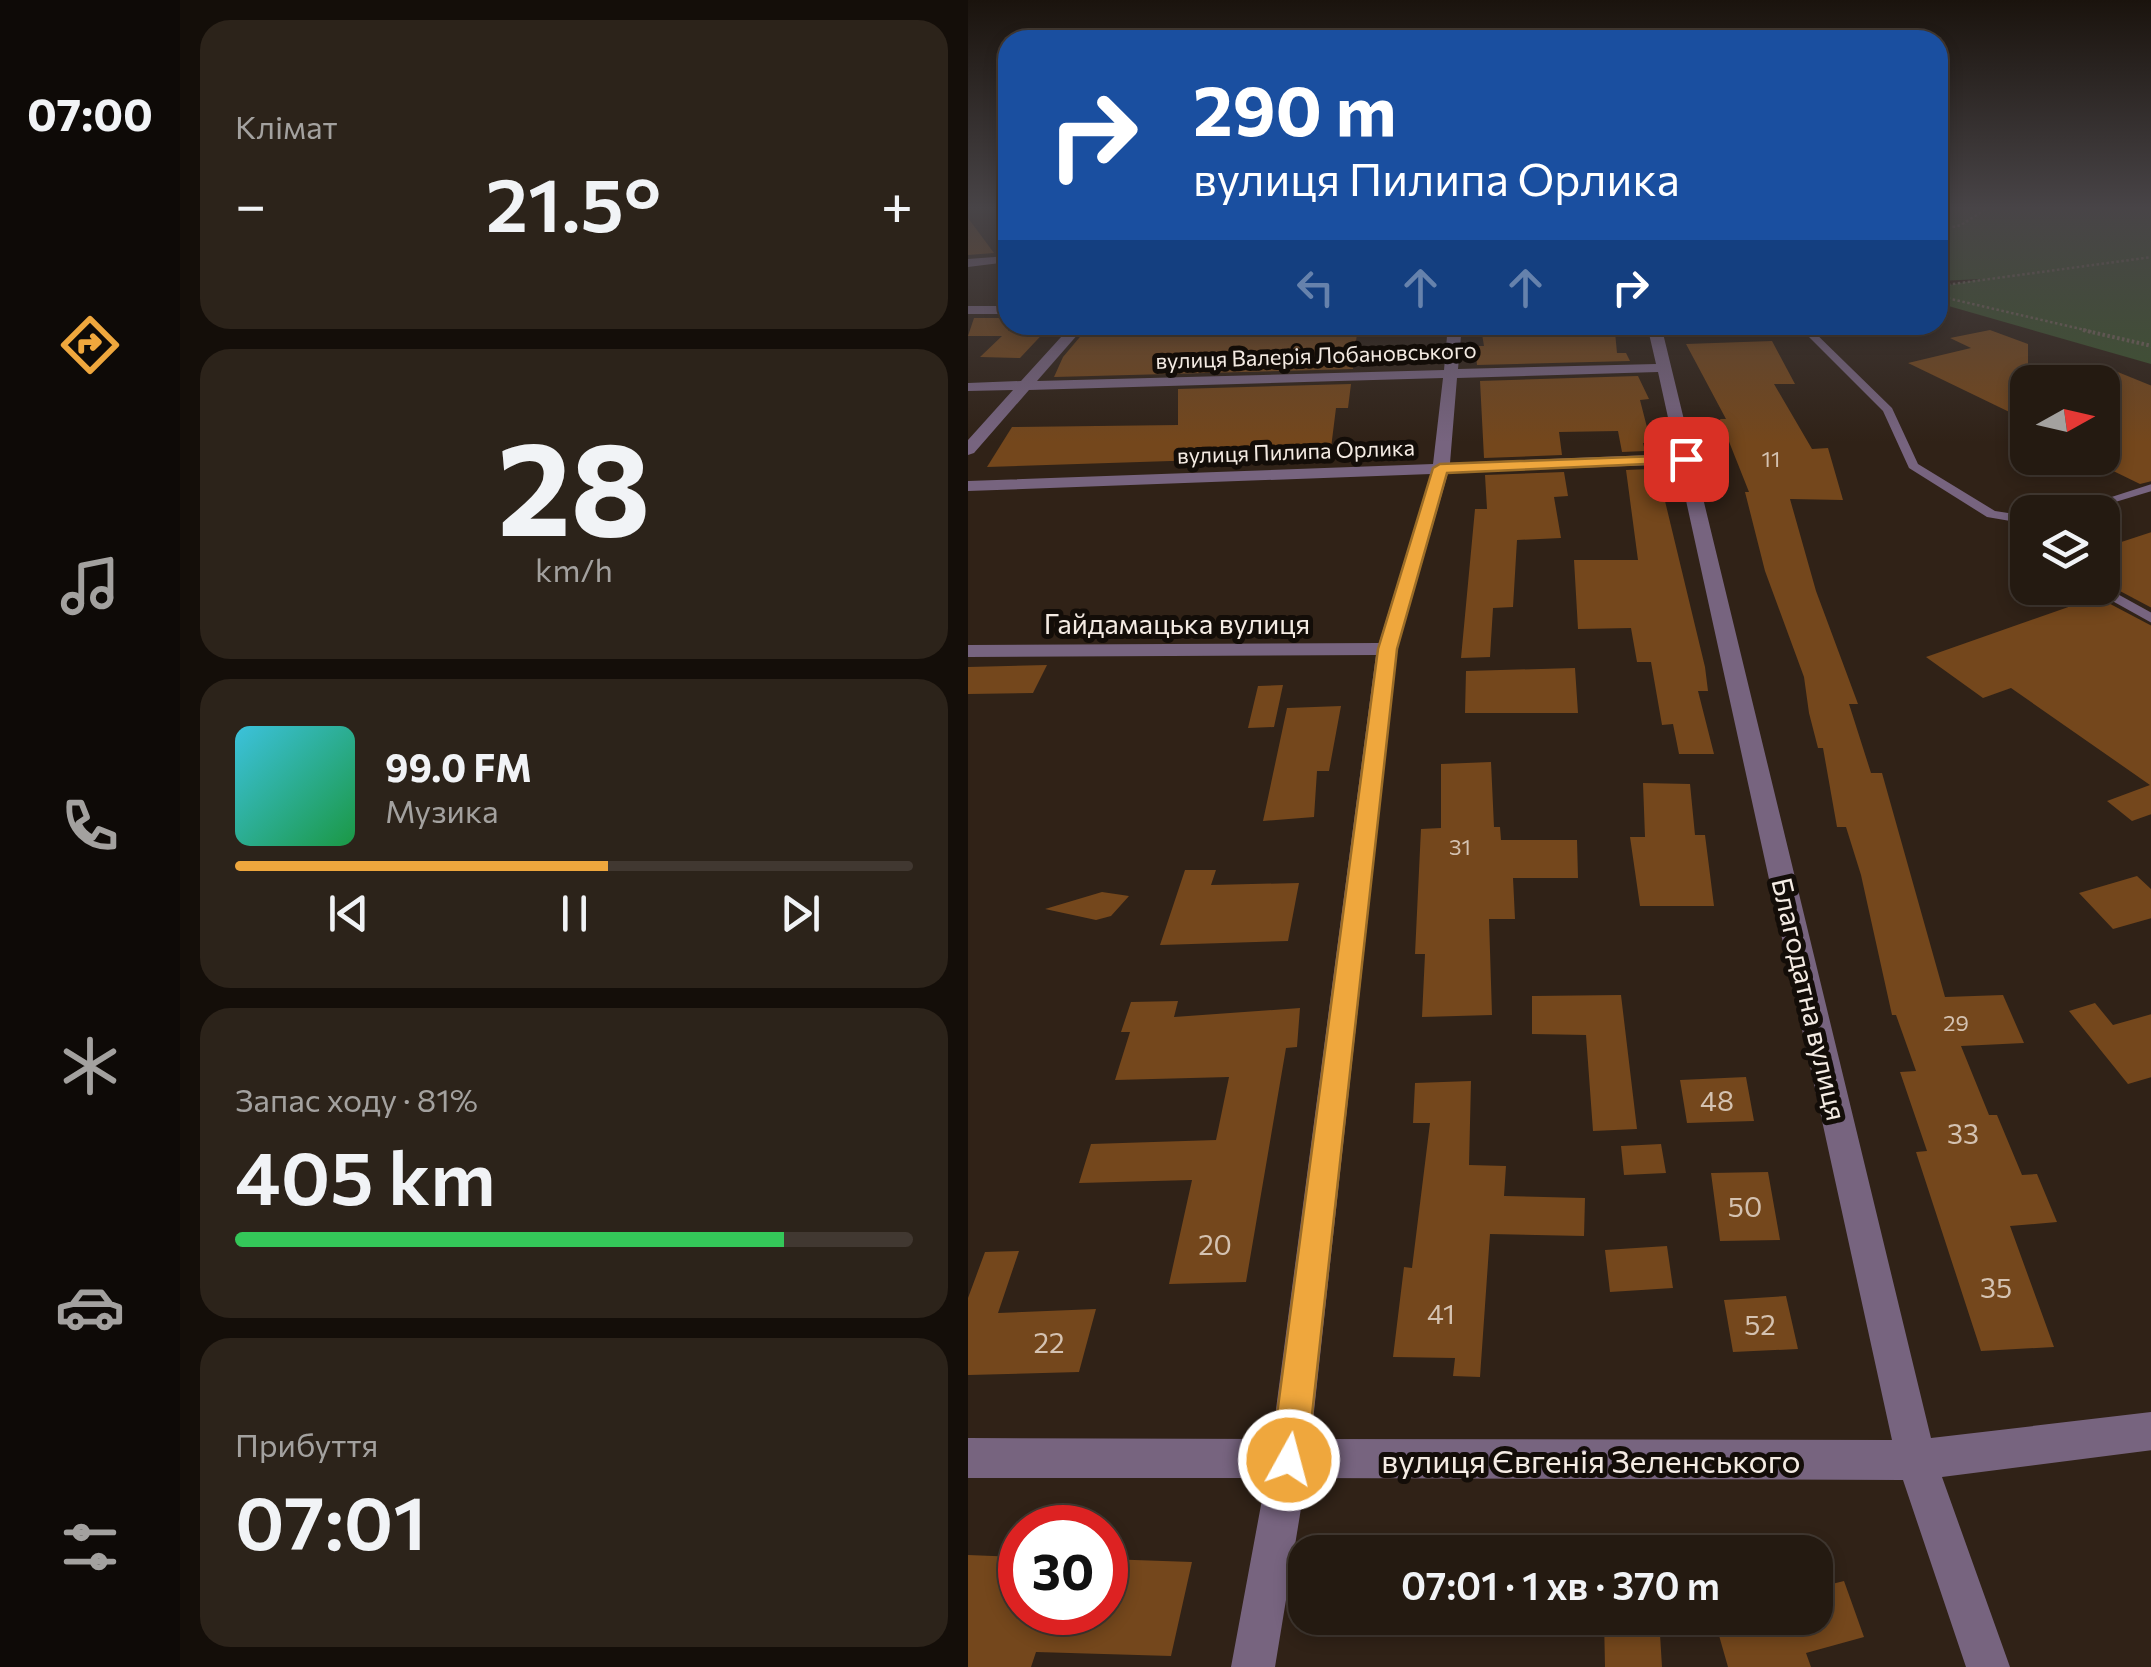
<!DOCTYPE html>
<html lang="uk">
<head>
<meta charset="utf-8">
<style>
	:root { --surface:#241a11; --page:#2c231a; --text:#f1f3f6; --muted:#a3a19f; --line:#413831; --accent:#efa73d }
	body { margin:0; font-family:Commissioner,sans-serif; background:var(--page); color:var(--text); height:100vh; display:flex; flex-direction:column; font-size:38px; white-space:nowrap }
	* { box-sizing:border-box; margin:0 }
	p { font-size:32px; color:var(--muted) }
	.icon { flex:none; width:55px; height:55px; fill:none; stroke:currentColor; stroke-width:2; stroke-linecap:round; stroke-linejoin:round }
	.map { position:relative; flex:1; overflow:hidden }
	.sheet { display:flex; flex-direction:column; gap:20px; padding:20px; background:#140e09; width:788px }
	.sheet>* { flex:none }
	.banner { position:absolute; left:30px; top:30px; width:950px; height:305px; border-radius:30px; box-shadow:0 5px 15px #0003,0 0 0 2px var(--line); background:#1a4fa0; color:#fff; overflow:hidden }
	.needle { width:65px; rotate:82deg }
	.tools { position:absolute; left:1042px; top:365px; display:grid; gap:20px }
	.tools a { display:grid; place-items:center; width:110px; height:110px; border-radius:20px; background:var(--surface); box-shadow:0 5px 15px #0003,0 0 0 2px var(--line); font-size:50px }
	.speed { position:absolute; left:30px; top:1505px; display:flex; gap:20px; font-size:50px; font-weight:700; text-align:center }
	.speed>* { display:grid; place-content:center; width:130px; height:130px; border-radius:50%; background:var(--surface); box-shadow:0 5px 15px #0003,0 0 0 2px var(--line); line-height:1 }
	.speed .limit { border:15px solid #d22; background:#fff; color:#111 }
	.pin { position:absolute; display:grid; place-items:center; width:85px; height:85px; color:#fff; margin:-42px; border-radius:20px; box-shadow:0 5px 15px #0006 }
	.me { position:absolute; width:110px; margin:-55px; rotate:7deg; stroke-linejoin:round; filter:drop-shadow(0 0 8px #0008) }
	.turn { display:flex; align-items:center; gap:35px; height:210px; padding:0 30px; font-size:45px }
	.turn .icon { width:130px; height:130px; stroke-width:2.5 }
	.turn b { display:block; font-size:70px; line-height:85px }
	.lanes { display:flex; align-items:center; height:95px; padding:0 30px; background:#0003; justify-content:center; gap:50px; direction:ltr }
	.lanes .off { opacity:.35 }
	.big { font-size:75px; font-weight:600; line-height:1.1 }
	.sheet .card { flex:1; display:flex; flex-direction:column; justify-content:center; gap:15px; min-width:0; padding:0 35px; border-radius:30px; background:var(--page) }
	.sheet .dial { align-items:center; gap:0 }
	.dial b { font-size:130px; line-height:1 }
	.song { display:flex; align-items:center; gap:30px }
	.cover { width:120px; height:120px; border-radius:15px; background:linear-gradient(135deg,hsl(190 70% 55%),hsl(140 70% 35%)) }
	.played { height:10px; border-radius:5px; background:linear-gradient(90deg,var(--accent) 55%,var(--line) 55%) }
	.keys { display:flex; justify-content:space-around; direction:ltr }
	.heat { display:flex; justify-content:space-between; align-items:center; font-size:55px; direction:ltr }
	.charge { height:15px; border-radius:8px; background:linear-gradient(90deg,#34c759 81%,var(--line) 0) }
	.trip { position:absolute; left:320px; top:1535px; width:545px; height:100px; border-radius:30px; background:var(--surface); box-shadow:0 5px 15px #0003,0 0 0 2px var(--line); font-weight:600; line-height:100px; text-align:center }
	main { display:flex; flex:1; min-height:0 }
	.menu { display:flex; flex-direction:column; width:180px; justify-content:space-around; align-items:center; background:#0e0a07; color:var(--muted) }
	.menu .icon { width:70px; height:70px }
	.menu .on { color:var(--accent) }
	.menu b { font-size:45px; color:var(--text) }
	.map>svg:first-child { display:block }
	.green { fill:#3d542e }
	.building { fill:#74471c }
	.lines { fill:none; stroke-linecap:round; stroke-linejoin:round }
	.path-far1 { stroke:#73665c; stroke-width:2.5; stroke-dasharray:2.5 2.5; stroke-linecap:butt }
	.path { stroke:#73665c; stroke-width:4; stroke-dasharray:2.5 2.5; stroke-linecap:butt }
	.lane { fill:#77647f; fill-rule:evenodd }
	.street { fill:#77647f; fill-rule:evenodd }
	.route { fill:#efa73d; stroke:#9b6d28; stroke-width:2.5 }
	.labels { text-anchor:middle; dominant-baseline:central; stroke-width:10; stroke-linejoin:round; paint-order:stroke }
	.far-street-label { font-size:22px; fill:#f4ebe3; stroke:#130d08 }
	.number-label { font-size:22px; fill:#d4c2b1 }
	.street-label { font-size:28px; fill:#f4ebe3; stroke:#130d08 }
	.near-number-label { font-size:28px; fill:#d4c2b1 }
	.near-street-label { font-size:32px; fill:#f4ebe3; stroke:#130d08 }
</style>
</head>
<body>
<main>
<nav class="menu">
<b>07:00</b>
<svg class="icon on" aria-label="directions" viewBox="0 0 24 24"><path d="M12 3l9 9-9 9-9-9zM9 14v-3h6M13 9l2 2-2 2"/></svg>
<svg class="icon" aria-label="music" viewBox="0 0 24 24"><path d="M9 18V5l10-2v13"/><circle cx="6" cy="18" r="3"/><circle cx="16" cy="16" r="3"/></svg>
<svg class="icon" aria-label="phone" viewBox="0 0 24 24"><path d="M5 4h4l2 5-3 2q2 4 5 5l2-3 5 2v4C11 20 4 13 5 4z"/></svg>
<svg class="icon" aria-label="climate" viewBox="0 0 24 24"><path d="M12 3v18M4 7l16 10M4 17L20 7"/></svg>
<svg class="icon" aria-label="car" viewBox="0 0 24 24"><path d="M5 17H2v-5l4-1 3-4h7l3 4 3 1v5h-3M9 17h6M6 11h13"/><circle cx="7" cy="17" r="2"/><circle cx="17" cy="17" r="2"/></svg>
<svg class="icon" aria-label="filters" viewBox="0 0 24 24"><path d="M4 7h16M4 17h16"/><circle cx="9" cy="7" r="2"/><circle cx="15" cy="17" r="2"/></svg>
</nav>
<section class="sheet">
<div class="card"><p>Клімат</p>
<div class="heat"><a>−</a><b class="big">21.5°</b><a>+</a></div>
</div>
<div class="card dial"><b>28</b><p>km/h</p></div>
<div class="card">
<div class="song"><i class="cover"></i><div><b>99.0 FM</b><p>Музика</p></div></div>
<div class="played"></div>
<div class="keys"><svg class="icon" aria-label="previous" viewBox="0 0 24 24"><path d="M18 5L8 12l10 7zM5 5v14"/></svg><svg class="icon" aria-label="pause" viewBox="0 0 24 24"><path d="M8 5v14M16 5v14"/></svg><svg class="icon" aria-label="next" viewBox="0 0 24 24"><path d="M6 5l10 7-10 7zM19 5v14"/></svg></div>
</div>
<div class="card"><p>Запас ходу · 81%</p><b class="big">405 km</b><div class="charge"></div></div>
<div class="card"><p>Прибуття</p><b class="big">07:01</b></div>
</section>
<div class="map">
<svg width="1184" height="1667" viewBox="0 0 1184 1667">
	<rect width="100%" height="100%" fill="#302217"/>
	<!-- green -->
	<path class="green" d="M970,208H1183V364L970,303V287L1014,279L970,281Z"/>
	<!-- building -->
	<path class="building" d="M0,218L23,249L26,253L0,255Z
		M6,318H40V331L46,325H83L52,358L12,357L34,336H0Z
		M122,325H333L329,335L389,333L385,369L86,377L95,357Z
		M636,327L637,332H647L649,353H658L662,361L509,365L507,346H516L514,334Z
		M1022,330L1060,344V421L940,363L1003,348L982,338Z
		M804,341L827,384H806L844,449L860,448L875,500L822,499L848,591L890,704H881L903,773H914L977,997L1035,995L1056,1043L993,1046L1021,1115H1029L1054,1175L1069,1174L1089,1222L1042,1226L1086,1347L1013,1351L948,1152L959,1151L932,1072L948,1071L928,1015H924L893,875L878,827H869L855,748H850L841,713L836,677L797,571L777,492H781L752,419H758L718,344Z
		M1135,366L1184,386V481L1172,484L1135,466Z
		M670,376L681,399L672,400L683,443H675L677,451L654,452L650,431L591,432L594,455L516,458L512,381Z
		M383,384L380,408H368L362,456L19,467L44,427L210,425V389Z
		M682,469L692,501H697L737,667L740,691H730L746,754H711L705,724L694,725L683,662H669L663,628L610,629L606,560H670L658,470Z
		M596,472L600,496L586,497L593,538L549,540L545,607L525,608L522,657L493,658L507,509H519L517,475Z
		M1184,532V608L1135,582V548Z
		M1129,597L1184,626V814L1164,821L1139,801L1182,785L1043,688L1015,698L958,657Z
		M79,665L65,693L0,694V667Z
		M607,668L610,713H497L498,671Z
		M315,685L306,727L280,728L290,686Z
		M373,706L361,771H349L346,817L295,821L319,708Z
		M523,762L526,827H532L533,840H609L610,878H545L547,919H521L524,1015L454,1017L457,954H447L453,829L473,828V764Z
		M675,783L722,784L727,835H737L746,906H672L662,837H677Z
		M217,870H248L243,885L331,883L320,941L192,945Z
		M1169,876L1184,890V918L1145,929L1111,893Z
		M134,892L161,896L143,916L128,920L77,909Z
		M653,995L669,1129L625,1131L618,1035L564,1034V996Z
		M210,1001L206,1017L332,1008L329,1047L318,1048L278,1282L201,1284L224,1180L111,1183L123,1144L248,1140L261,1077L147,1080L162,1032H153L163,1002Z
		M1127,1003L1145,1025L1184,1014V1077L1160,1084L1101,1011Z
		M778,1077L786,1121L719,1123L712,1080Z
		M503,1081L501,1165L538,1166L536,1196L617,1198L616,1236L522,1234L512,1377L485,1376L487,1358L425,1357L436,1267L444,1268L462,1123H445L447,1083Z
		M693,1144L698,1173L656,1175L653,1146Z
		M800,1172L812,1240L752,1241L743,1173Z
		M699,1246L705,1288L642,1292L637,1250Z
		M51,1251L30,1313L128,1309L111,1372L0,1375V1298L17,1252Z
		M818,1296L830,1349L765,1352L756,1300Z
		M0,1555L52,1557V1612H138V1559L224,1562L203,1656L68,1652L63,1667H0Z
		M876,1581L896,1637L838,1653L843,1667H760L746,1618H848V1588Z
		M636,1618H691L694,1667H637Z"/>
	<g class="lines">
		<!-- path-far1 -->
		<path class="path-far1" d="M970,231L993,225L1019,208
			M970,286L1184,257
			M970,296L1126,332"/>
		<!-- path -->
		<path class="path" d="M1115,330L1184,346"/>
		<!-- lane -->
		<path class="lane" d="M829,325H839L924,408L950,464L1027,511L1060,516V524L1019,517L941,468L915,411Z
			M1184,484V491L1114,512H1097Z
			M1135,586L1184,613V623L1121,588Z"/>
		<!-- street -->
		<path class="street" d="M40,256V262L0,267V259Z
			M0,306H40V314H0Z
			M104,325H118L69,381L476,370L480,325H494L490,369L688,364L679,325H693L963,1438L1184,1412V1450L974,1477L1042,1667H998L935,1480L338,1478L307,1667H263L298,1478H0V1438L304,1439L408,655L0,657V645L411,643L463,474L0,491V481L465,464L475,378L61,390L6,453L0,455V440L45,390L0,391V383L53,381ZM690,372L708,454L482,463L489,378ZM710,464L924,1440L343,1439L429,649L480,473Z"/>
	</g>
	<!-- sky -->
	<linearGradient id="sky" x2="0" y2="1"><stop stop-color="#1a130d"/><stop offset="0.47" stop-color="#484447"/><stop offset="1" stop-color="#484447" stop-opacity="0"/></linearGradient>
	<rect width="1184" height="442" fill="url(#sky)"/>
	<!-- route -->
	<path class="route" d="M718,455L725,459L723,462L479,473L429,649L339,1460L334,1473L321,1478L308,1473L303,1460L410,649L465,468L472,464Z"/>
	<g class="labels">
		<!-- far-street labels -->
		<g class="far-street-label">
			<text transform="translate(348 355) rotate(-2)">вулиця Валерія Лобановського</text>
			<text transform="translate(328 451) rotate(-2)">вулиця Пилипа Орлика</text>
		</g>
		<!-- number labels -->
		<g class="number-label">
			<text x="803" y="458">11</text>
			<text x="492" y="846">31</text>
			<text x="988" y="1022">29</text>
		</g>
		<!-- street labels -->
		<g class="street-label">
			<text x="209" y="623">Гайдамацька вулиця</text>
			<text transform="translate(842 999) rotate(77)">Благодатна вулиця</text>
		</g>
		<!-- near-number labels -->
		<g class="near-number-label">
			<text x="749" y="1100">48</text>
			<text x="995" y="1133">33</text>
			<text x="777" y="1206">50</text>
			<text x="247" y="1244">20</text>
			<text x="1028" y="1287">35</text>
			<text x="473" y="1313">41</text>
			<text x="792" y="1324">52</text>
			<text x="81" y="1342">22</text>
		</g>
		<!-- near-street labels -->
		<g class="near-street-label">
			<text x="623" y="1460">вулиця Євгенія Зеленського</text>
		</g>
	</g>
</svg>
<div class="tools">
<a><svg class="needle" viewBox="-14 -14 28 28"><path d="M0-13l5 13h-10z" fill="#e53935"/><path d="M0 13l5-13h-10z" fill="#a3a19f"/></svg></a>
<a><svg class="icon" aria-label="layers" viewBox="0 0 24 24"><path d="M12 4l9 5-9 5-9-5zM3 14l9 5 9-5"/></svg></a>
</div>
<div class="speed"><div class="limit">30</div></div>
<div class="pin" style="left:718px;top:459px;background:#d93025"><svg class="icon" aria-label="arrive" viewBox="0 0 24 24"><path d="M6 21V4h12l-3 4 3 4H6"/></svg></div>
<svg class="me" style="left:321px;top:1460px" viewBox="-20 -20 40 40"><circle r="17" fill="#efa73d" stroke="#fff" stroke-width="3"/><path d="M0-11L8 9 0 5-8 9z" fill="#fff"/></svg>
<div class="trip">07:01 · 1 хв · 370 m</div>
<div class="banner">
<div class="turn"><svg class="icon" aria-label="right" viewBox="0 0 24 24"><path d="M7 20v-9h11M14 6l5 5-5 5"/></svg><div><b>290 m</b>вулиця Пилипа Орлика</div></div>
<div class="lanes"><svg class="icon off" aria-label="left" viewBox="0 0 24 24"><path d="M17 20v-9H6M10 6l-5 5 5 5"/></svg><svg class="icon off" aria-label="ahead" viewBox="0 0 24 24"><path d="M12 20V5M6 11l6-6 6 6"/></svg><svg class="icon off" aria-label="ahead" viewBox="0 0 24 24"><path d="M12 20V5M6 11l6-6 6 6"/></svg><svg class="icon" aria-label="right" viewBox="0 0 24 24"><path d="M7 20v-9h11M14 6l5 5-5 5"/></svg></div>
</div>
</div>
</main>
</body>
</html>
